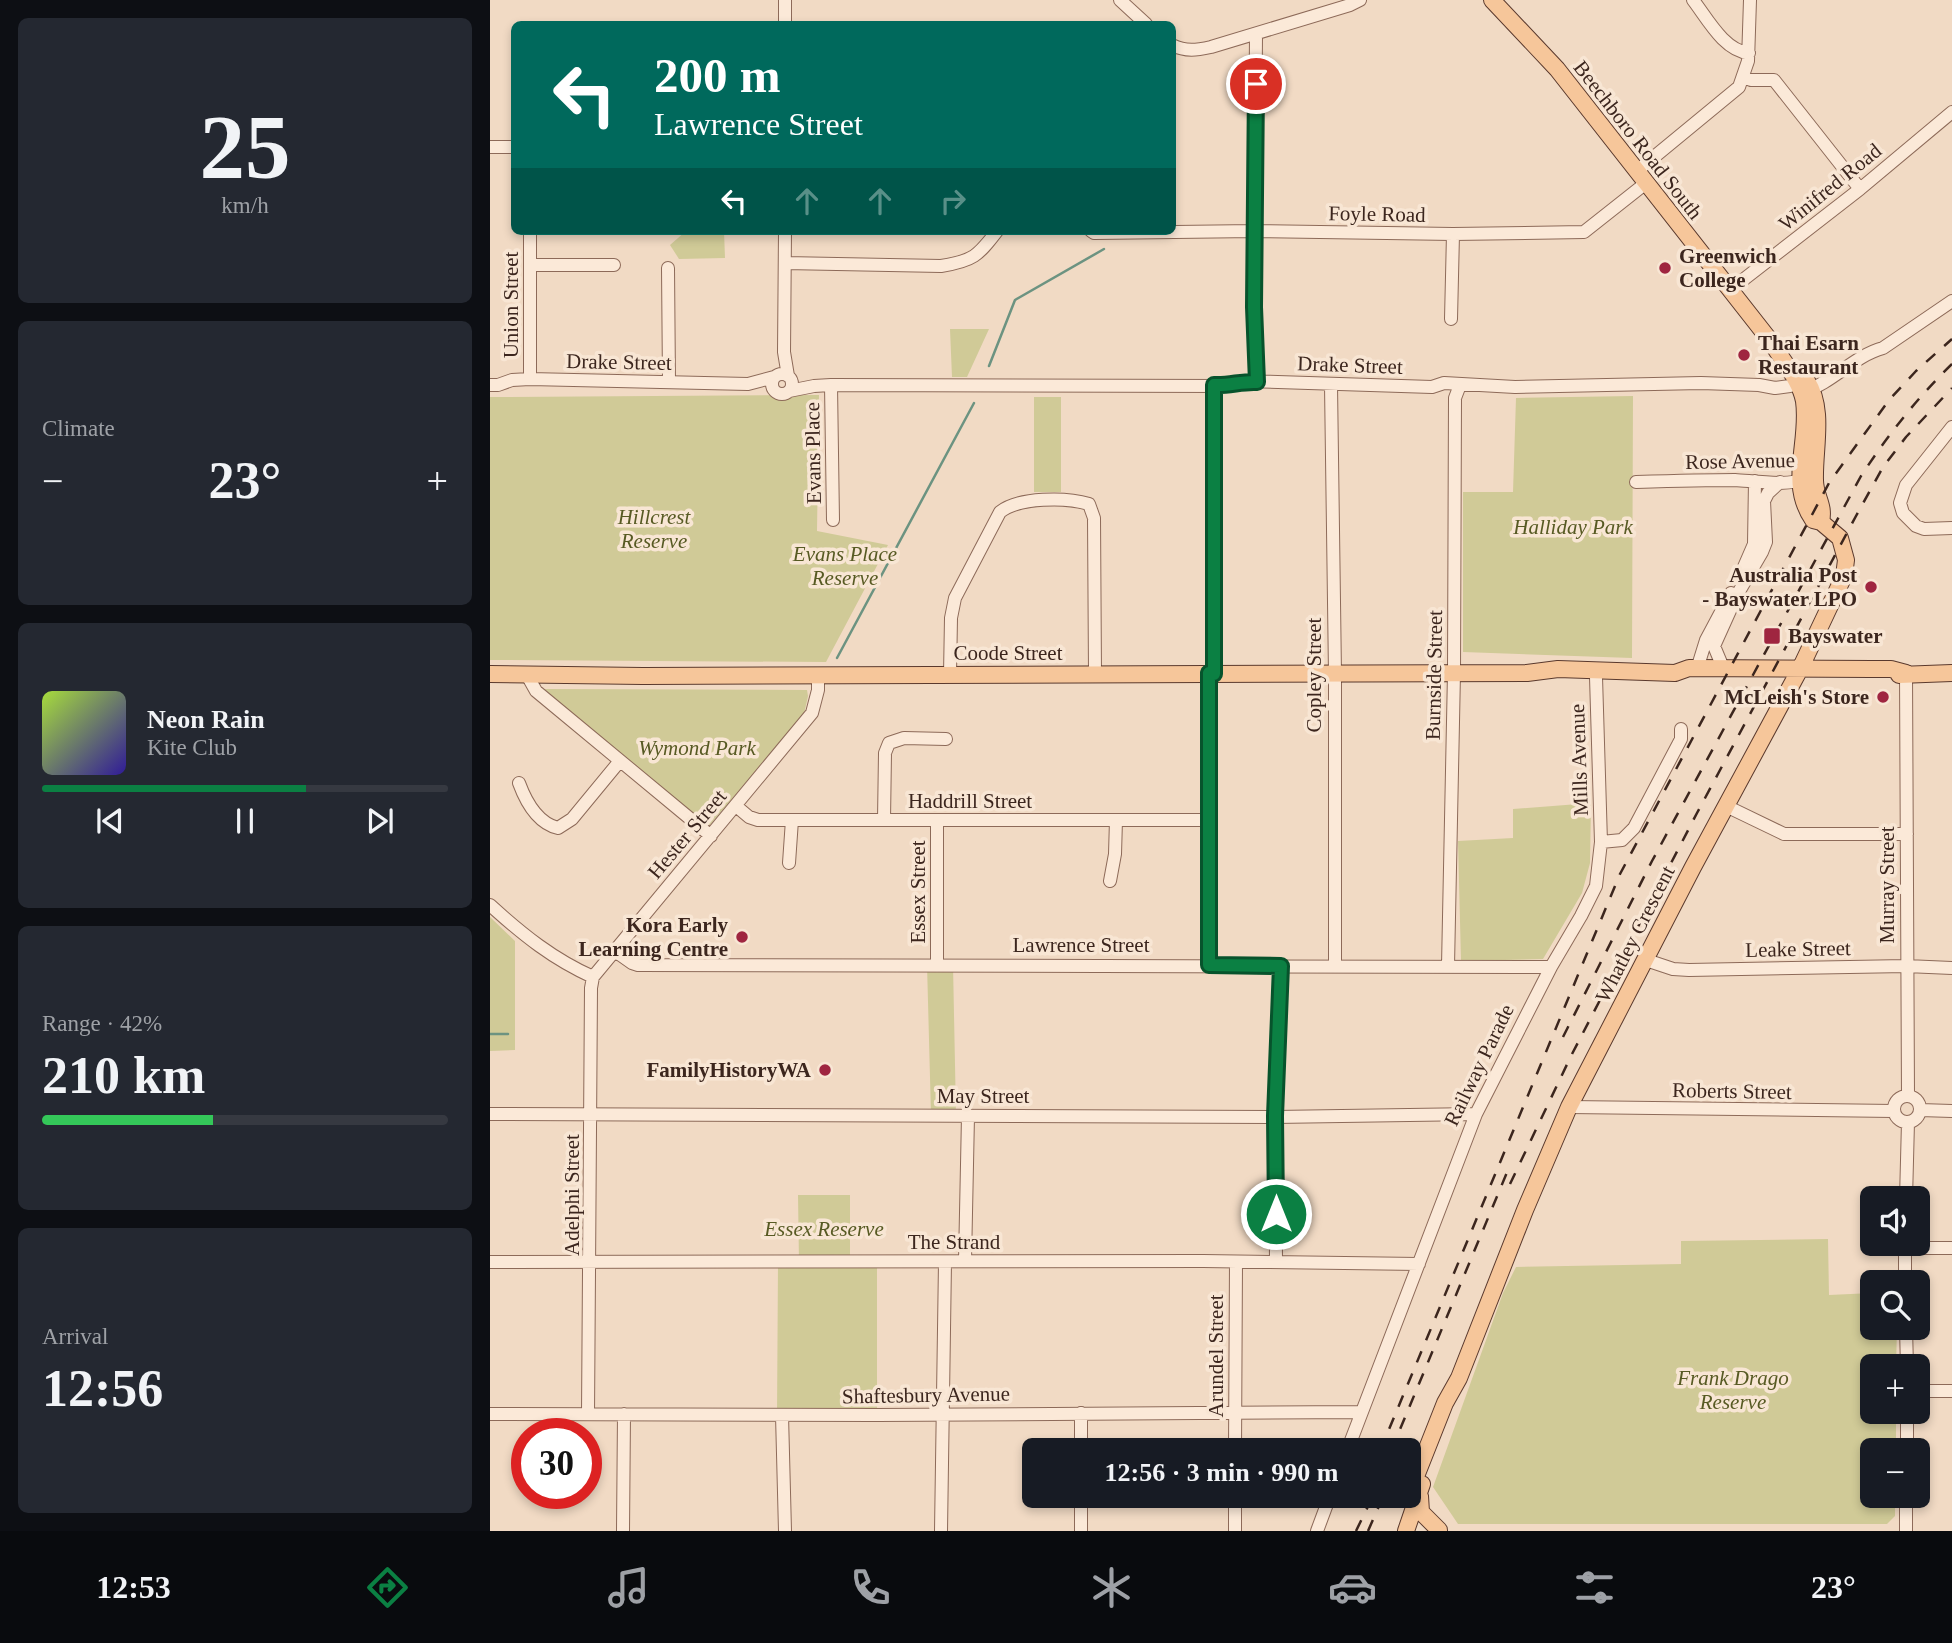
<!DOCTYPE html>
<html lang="en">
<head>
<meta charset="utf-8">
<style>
	:root { --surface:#171b24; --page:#242831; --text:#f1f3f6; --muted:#9ea1a6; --line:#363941; --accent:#0b8043 }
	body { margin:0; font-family:"Times New Roman",serif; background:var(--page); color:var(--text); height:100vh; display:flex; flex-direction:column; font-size:26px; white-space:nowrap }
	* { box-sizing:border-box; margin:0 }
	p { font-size:23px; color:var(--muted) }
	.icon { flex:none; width:38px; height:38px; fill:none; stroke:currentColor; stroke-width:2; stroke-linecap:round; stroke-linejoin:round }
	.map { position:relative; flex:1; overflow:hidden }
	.panel { display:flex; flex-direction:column; gap:18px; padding:18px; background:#0d0f14; width:490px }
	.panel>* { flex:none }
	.banner { position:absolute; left:21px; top:21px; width:665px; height:214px; border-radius:10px; box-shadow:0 4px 10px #0003; background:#00695c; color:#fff; overflow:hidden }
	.controls { position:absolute; left:1370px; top:1186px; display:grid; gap:14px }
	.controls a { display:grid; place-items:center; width:70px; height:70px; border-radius:10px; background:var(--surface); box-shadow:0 4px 10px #0003; font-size:35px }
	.speed { position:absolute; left:21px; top:1418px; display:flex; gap:14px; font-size:35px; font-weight:700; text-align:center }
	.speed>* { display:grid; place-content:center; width:91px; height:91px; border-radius:50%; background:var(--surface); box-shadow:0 4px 10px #0003; line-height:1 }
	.speed .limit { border:10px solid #d22; background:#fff; color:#111 }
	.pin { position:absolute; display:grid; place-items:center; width:60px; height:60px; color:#fff; margin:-30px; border:4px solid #fff; border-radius:50%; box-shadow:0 2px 7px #0007 }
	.me { position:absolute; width:77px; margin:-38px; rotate:0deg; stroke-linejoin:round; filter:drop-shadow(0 0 5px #0008) }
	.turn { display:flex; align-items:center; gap:24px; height:147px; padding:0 28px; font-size:32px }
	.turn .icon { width:91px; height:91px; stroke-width:2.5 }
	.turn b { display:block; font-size:49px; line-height:60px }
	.lanes { display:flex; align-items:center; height:66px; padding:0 28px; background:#0003; justify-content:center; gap:35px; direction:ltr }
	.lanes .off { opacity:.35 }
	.big { font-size:52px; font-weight:700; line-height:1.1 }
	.panel .widget { flex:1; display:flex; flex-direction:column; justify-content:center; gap:10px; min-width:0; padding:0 24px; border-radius:10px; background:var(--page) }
	.panel .dial { align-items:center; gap:0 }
	.dial b { font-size:91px; line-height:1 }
	.song { display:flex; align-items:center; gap:21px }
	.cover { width:84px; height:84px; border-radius:10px; background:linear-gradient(135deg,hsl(80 70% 55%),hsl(250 70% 35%)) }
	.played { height:7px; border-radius:4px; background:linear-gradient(90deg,var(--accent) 65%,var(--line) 65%) }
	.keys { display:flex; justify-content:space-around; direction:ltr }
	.heat { display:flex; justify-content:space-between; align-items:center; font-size:38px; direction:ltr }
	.charge { height:10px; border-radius:5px; background:linear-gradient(90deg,#34c759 42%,var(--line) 0) }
	.trip { position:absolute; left:532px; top:1438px; width:399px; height:70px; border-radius:10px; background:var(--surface); box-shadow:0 4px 10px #0003; font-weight:700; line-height:70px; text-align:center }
	.tab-bar { display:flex; height:112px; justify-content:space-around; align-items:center; background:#090b0e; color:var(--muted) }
	.tab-bar .icon { width:49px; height:49px }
	.tab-bar .active { color:var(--accent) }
	.tab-bar b { font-size:32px; color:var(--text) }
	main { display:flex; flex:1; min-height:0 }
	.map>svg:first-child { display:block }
	.green { fill:#d0ca97 }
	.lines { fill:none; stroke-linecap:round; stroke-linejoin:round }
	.stream { stroke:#6c9381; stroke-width:2.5 }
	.minor-casing { stroke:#8d6a59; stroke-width:14 }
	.major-casing { stroke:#5a392d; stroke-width:18 }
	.minor { stroke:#fbe9d8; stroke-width:12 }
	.major { stroke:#f6c69a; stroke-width:16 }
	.rail { stroke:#3c261e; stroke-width:2.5; stroke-dasharray:12 12; stroke-linecap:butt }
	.route-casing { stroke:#07532c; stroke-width:18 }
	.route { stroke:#0b8043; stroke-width:12 }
	.poi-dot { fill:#9f2540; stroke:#f8e6d4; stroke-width:2.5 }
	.labels { text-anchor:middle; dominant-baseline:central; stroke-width:7; stroke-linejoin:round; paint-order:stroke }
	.street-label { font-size:21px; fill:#3c261e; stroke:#f8e6d4 }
	.poi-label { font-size:21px; font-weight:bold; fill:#3c261e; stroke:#f8e6d4; text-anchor:end }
	.park-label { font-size:21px; font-style:italic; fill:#575a23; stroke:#f8e6d4 }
</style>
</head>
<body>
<main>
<section class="panel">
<div class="widget dial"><b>25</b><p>km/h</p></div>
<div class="widget"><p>Climate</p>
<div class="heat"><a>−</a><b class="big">23°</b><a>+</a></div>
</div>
<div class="widget">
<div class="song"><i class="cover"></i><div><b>Neon Rain</b><p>Kite Club</p></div></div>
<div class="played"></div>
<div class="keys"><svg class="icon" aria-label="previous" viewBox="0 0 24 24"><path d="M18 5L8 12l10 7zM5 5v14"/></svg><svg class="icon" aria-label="pause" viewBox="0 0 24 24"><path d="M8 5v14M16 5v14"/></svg><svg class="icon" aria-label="next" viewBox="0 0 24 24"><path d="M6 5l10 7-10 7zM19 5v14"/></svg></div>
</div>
<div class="widget"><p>Range · 42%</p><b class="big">210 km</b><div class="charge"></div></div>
<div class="widget"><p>Arrival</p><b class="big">12:56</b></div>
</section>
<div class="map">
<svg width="1462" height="1531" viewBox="0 0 1462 1531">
	<rect width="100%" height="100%" fill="#f1dac4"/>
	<!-- green -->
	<path class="green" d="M196,231H234L235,258L189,259L180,245Z
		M460,329H499L477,377H462Z
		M329,395L327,531L398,545L336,662L0,660V397Z
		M1143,396L1142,658L973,652V492H1023L1026,398Z
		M544,397H571V492H544Z
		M53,689L317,690L318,696L314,714L219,826L208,824L51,696Z
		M1101,803L1100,863L1092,893L1053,959L971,961L968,841L1023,838V809Z
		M0,917L25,941V1050L0,1051Z
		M437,964H463L466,1115H441Z
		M308,1195H360V1262H387V1415H287L288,1263H309Z
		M1338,1239L1339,1295L1382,1293V1328H1407L1406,1367H1382V1412H1406V1451H1382V1496H1405V1516L1397,1524H968L943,1487L1013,1293L1026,1267L1191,1264V1241Z"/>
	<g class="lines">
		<!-- stream -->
		<path class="stream" d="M499,366L525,300L614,249
			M347,658L484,403
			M0,1034H18"/>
		<!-- minor casing -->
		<g class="minor-casing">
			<path id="minor" d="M630,0L656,24
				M1203,0C1217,18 1234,51 1259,53
				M295,24V0
				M766,35L764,307L767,381
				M682,45C696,52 707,50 721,47L860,5L870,0
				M1254,77L1261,80H1284L1370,189
				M0,147H24
				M1147,171L1249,87L1258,61L1260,0
				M295,231L294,352L298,376
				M601,231L604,233L765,231L963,234L1094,232L1156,183
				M295,263L451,266C483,261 488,256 507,231
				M40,265H124
				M178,268L179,382
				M1240,290L1370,189L1462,112
				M961,319L963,234
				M282 384a10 10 0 1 1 20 0a10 10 0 1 1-20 0Z
				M40,379V231
				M0,385H8L22,380L40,379L258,384L284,377
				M341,385L343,520
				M724,385L725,674
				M841,385L845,674V966
				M299,391L324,386L341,385L736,386L757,381L942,387L954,383L1025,387L1211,383L1269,385L1285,388L1300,386L1314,378
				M1314,392C1343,382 1364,356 1393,348L1462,301
				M1462,427L1416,485L1410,503L1413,513L1426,526L1434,529L1462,528
				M1146,482C1179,481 1212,480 1245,480C1264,481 1300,487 1316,478
				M1254,567L1264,544L1265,481
				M1207,669L1216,640L1241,593
				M1234,670L1224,646L1247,595L1272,552L1276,542L1274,501L1278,493L1290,482
				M1416,673L1418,1096
				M460,674L461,618L465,598L510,512C529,497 576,497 599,504L604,518L605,674
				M37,675L46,691L221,836
				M29,783C36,802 47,823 68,828L82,819L129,762
				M246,806L259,817L268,820H719
				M1236,806L1294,834H1417
				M394,820L395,753L399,743L414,738L456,739
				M1111,842L1132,840L1144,828L1191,739V729
				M299,863L302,820
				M620,881L625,854L626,820
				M0,905C33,935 63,959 103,977
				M125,951L142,963L148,965L1061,967
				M1156,960L1183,969L1199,970L1416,966L1462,968
				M447,964V820
				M718,965L719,673
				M958,966L964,673L965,398L970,385
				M1404 1109a13 13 0 1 1 26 0a13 13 0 1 1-26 0Z
				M1079,1107L1404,1111
				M1430,1110L1462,1111
				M0,1114L785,1117L986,1114
				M1416,1199L1418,1122
				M1415,1244V1283
				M1415,1248H1462
				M475,1261L478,1116
				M0,1262L713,1261L929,1264
				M786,1262L785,1117L791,966
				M1416,1328L1417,1367
				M1428,1391H1462
				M0,1414L387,1415L871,1412
				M98,1414L101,988L103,977L322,713L328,690V675
				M292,1415L295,1531
				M591,1451V1413
				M745,1451L746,1262
				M857,1451L986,1114L1061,967L1091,916L1106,886L1111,842L1106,677
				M1417,1451V1412
				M1416,1496V1531
				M133,1531L134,1414
				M451,1531L455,1262
				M591,1531V1496
				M745,1531V1496
				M827,1531L840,1496"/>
		</g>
		<!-- major casing -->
		<g class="major-casing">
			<path id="major" d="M1317,381C1335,410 1324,448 1325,480C1325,497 1335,504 1331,522
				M0,674L153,676L1037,673L1068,669L1185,673L1199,668L1382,669H1401L1416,673
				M1409,675L1462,673
				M919,1494L955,1403L969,1378L1035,1210L1079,1107L1203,867L1310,669L1354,576L1356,560L1350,538L1331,522L1323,520C1297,482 1320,443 1314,401C1310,380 1293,362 1282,343L1067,69L1002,0
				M930,1496L931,1512L949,1530
				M916,1531L932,1484"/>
		</g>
		<!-- minor -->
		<use href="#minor" class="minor"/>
		<!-- major -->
		<use href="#major" class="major"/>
		<!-- rail -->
		<path class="rail" d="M1073,1037L1162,861L1371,476C1398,435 1427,398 1462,364
			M1020,1184L1081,1056L1207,813L1366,516L1393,467L1416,437L1462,388
			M890,1451L1130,874L1339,483L1399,400L1426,371L1462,339
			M901,1451L1018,1170
			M866,1531L883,1496
			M878,1531L889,1506"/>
	</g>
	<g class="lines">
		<!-- route casing -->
		<g class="route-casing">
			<path id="route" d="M766,84L764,307L767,382C752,381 739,386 724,385V674L719,673V965L791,966L785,1116L786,1214"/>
		</g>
		<!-- route -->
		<use href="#route" class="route"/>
	</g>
	<!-- markers -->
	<g class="poi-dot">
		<circle cx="1175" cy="268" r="7"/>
		<circle cx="1254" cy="355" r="7"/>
		<circle cx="1381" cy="587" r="7"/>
		<rect x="1273" y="627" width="18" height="18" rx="3.5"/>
		<circle cx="1393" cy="697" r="7"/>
		<circle cx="252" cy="937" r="7"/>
		<circle cx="335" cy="1070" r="7"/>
	</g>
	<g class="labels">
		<!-- street labels -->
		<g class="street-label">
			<text transform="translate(1148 140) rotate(52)">Beechboro Road South</text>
			<text transform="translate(1340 187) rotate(-39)">Winifred Road</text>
			<text transform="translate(887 214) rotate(1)">Foyle Road</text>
			<text transform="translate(21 305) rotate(-90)">Union Street</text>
			<text transform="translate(129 362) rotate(1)">Drake Street</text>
			<text transform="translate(860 365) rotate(2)">Drake Street</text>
			<text transform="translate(323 453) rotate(-91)">Evans Place</text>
			<text transform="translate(1250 461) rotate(-1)">Rose Avenue</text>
			<text x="518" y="653">Coode Street</text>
			<text transform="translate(824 675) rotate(-90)">Copley Street</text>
			<text transform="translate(944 675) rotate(-89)">Burnside Street</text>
			<text transform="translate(1089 760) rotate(-92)">Mills Avenue</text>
			<text x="480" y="801">Haddrill Street</text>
			<text transform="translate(197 834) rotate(-50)">Hester Street</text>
			<text transform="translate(1397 885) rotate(-90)">Murray Street</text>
			<text transform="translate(428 892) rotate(-90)">Essex Street</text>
			<text transform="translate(1145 934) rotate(-63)">Whatley Crescent</text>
			<text x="591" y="945">Lawrence Street</text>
			<text transform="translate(1308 949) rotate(-1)">Leake Street</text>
			<text transform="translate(989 1065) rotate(-64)">Railway Parade</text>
			<text transform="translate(1242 1091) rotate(1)">Roberts Street</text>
			<text x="493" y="1096">May Street</text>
			<text transform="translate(82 1195) rotate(-90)">Adelphi Street</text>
			<text x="464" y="1242">The Strand</text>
			<text transform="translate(726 1356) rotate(-90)">Arundel Street</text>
			<text transform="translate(436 1395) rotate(-1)">Shaftesbury Avenue</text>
		</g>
		<!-- poi labels -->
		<g class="poi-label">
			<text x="1189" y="256" text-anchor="start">Greenwich<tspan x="1189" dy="24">College</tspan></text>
			<text x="1268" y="343" text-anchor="start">Thai Esarn<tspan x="1268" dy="24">Restaurant</tspan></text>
			<text x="1367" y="575">Australia Post<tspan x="1367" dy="24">- Bayswater LPO</tspan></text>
			<text x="1298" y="636" text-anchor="start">Bayswater</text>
			<text x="1379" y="697">McLeish's Store</text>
			<text x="238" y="925">Kora Early<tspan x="238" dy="24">Learning Centre</tspan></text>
			<text x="321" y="1070">FamilyHistoryWA</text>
		</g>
		<!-- park labels -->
		<g class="park-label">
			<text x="164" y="517">Hillcrest<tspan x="164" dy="24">Reserve</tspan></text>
			<text x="1083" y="527">Halliday Park</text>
			<text x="355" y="554">Evans Place<tspan x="355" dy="24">Reserve</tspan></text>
			<text x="207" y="748">Wymond Park</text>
			<text x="334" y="1229">Essex Reserve</text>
			<text x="1243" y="1378">Frank Drago<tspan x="1243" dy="24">Reserve</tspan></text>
		</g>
	</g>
</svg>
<div class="controls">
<a><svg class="icon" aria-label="sound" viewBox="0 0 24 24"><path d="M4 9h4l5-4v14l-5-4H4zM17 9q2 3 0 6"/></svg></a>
<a><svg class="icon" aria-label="search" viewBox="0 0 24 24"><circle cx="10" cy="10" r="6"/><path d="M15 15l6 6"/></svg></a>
<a>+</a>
<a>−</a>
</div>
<div class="speed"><div class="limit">30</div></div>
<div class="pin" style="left:766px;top:84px;background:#d93025"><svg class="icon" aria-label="arrive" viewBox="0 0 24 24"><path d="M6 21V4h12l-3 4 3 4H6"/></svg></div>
<svg class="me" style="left:786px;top:1214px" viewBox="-20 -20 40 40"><circle r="17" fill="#0b8043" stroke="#fff" stroke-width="3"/><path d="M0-11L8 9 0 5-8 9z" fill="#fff"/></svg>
<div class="trip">12:56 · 3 min · 990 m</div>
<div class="banner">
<div class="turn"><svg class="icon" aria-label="left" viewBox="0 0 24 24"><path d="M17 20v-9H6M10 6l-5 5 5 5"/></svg><div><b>200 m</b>Lawrence Street</div></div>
<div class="lanes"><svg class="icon" aria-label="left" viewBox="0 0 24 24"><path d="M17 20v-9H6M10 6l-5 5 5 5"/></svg><svg class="icon off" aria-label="ahead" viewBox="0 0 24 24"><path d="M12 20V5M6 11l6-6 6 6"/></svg><svg class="icon off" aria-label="ahead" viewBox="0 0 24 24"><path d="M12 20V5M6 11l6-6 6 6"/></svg><svg class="icon off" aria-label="right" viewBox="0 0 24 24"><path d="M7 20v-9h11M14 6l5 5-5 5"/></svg></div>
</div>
</div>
</main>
<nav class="tab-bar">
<b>12:53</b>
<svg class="icon active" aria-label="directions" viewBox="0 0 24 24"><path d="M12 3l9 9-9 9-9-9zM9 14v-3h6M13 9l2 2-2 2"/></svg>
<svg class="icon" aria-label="music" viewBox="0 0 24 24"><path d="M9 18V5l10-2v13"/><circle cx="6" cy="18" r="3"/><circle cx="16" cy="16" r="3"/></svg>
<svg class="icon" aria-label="phone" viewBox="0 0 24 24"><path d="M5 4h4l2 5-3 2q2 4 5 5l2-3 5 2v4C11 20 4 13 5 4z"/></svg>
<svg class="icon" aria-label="climate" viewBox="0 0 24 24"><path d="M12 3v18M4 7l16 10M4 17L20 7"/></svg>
<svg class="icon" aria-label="car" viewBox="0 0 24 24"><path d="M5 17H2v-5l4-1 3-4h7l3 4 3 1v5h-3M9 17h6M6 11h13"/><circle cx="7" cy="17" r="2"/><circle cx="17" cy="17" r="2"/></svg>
<svg class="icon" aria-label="filters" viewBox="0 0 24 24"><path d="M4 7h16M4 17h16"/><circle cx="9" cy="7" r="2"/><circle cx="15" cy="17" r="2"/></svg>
<b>23°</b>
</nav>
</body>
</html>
